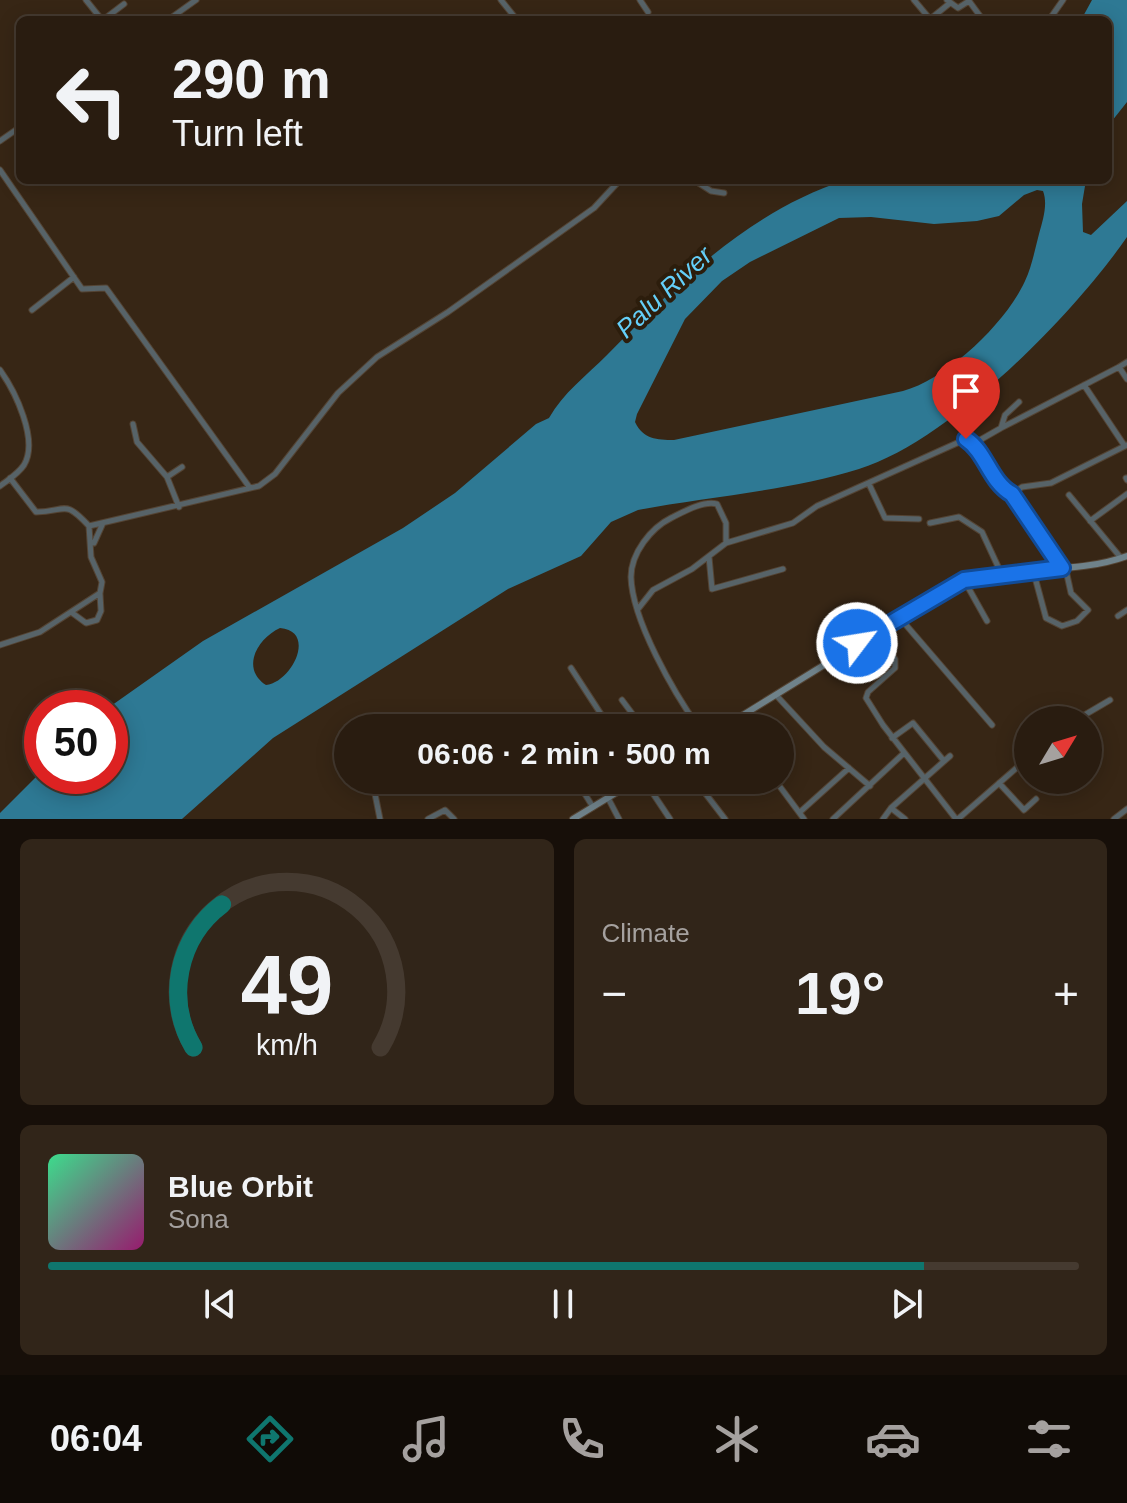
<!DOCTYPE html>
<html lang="en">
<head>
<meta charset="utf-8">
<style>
	:root { --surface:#291c10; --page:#312519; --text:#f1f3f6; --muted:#a5a19f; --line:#453a30; --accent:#0f766e }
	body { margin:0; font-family:Helvetica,sans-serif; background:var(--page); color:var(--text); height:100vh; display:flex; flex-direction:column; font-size:30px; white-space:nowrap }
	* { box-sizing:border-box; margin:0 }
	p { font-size:26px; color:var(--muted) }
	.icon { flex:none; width:44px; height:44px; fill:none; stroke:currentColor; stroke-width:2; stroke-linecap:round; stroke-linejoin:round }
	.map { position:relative; height:819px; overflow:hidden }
	.drawer { display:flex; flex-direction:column; gap:20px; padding:20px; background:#170f09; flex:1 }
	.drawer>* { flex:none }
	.banner { position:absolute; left:16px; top:16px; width:1096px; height:168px; border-radius:12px; box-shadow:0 4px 20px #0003,0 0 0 2px var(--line); background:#291c10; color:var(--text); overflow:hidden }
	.needle { width:52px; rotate:52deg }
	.tools { position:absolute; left:1014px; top:706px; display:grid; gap:16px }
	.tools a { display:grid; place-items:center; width:88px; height:88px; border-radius:50%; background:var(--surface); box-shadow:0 4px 20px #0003,0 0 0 2px var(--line); font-size:40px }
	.speed { position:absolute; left:24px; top:690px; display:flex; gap:16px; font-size:40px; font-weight:700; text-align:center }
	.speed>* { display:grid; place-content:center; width:104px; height:104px; border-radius:50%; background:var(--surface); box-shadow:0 4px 20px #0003,0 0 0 2px var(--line); line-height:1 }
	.speed .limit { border:12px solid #d22; background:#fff; color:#111 }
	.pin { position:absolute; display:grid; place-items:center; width:68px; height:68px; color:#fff; margin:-82px -34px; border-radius:50% 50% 50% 0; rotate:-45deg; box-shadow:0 0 8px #0007 }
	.pin .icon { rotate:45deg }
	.me { position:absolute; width:88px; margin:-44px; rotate:59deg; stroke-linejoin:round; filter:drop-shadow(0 0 6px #0008) }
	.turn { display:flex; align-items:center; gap:28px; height:168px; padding:0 24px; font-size:36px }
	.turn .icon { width:104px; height:104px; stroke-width:2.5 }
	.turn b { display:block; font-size:56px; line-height:68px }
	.big { font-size:60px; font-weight:800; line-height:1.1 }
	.drawer .card { flex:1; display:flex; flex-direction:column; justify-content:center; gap:12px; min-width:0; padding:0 28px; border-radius:12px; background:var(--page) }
	.drawer .dial { align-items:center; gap:0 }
	.dial svg { height:208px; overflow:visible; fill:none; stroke:var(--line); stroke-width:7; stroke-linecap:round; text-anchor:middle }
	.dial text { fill:var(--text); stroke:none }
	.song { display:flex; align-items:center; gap:24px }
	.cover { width:96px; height:96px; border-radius:12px; background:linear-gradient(135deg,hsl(150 70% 55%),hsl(320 70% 35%)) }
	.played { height:8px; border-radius:4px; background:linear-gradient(90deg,var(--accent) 85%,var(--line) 85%) }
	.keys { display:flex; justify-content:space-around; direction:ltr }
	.heat { display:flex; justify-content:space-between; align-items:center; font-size:44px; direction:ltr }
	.drawer .tiles { flex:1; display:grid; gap:20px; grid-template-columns:1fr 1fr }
	.card:last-child { grid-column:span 2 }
	.trip { position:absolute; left:334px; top:714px; width:460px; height:80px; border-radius:40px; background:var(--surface); box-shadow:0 4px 20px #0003,0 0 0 2px var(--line); font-weight:800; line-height:80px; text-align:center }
	.tabs { display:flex; height:128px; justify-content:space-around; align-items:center; background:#100b06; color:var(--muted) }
	.tabs .icon { width:56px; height:56px }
	.tabs .selected { color:var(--accent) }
	.tabs b { font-size:36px; color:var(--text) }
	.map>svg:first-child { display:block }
	.water { fill:#2e7994; fill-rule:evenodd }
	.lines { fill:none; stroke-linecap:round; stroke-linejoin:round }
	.street-casing { stroke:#544434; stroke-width:7 }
	.secondary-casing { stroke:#544434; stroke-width:8 }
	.street { stroke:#576368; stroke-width:5 }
	.secondary { stroke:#6f828a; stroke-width:6 }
	.route-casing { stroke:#114b97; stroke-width:20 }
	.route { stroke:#1a73e8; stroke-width:14 }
	.labels { text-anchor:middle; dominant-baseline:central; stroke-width:8; stroke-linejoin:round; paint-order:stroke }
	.water-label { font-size:26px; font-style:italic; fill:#64cff9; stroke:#2c1d0c }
</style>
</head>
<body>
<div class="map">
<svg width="1127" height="819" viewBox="0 0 1127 819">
	<rect width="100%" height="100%" fill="#372615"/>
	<!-- water -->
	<path class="water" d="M1092,0H1127V102L1108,126V20H1081Z
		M846,180H1086L1082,204L1083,232L1091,235L1127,201V237C1074,314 950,441 859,469C788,491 711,496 638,510L611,522L581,556L508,589L273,738L182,819H0V813L42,771V776H110L108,708L203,641L403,528L455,493L536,424L549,418C563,393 587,375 607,355C678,283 747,212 846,180ZM1037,190L1043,191C1048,204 1043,220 1039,234C1035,249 1032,266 1025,281C1006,323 947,379 903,391L674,440C657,440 643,439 635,422L637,414L685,319L722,281L750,262L839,218L871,217L934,224L977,221L999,216L1024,195ZM280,628C317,631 292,682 266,685C240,668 258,638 280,628Z"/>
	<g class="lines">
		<!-- street casing -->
		<g class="street-casing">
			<path id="street" d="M86,0L102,20
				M501,0L517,20
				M640,0L648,12
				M914,0L930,19
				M947,0L958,8L969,1L983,20
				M898,19V20
				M103,20L124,4
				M168,20L196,0
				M929,20L950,3
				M1049,20L1063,0
				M0,141L20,127
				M0,170L82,289L106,288L250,488
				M694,180L711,191L724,193
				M32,310L74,277
				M1119,367L1127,362
				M0,370C15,391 39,440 24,465C18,474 8,480 0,486
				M1084,385L1124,445
				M133,424L137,442L167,477L179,507
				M1001,428L1119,367L1127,379
				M973,444L1001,428L1005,415L1019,402
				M167,477L182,467
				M10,478L36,512C67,512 63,498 89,526L259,486L275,474L338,393L377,357L448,312L594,208L620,180
				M1126,478L1127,480
				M869,484L885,518L919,519
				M1012,494L1022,487L1051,483L1127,445
				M1069,495L1121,558
				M1090,521L1127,494
				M930,523L959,517L982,532L1001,573
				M94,543L103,523
				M726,543L793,523L817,506L966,439C986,452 990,482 1012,494L1067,575L1071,593L1088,610L1077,621L1062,626L1046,618L1033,570
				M709,557L712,589L783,569
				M964,580L987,621
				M638,609L653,590L692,569L726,543V523L717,504C704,500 683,512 671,518C651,528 631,553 631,577C632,620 674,693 699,728
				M71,612L86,623L97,620L101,611L100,594
				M1118,616L1127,610
				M900,618L992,725
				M877,631L895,659V668L868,692L866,698L883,725L956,819
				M0,645L40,632L100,593L102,582L91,557L89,526
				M571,668L610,728
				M776,695L824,747L870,786
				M622,700L637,720L632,728
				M1076,720L1110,700
				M546,725L548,728
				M892,738L913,723L944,761
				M367,780L374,789L380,819
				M576,780L593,807
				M644,780L670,819
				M695,780L725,819
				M775,780L804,819
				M999,783L1024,810L1036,799
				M608,798L619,819
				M800,812L849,768
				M428,819L445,810L454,819
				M833,819L904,753
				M883,819L891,808
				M905,819L891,808L950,756
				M958,819L1028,758
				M1114,819L1127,809"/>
		</g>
		<!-- secondary casing -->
		<g class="secondary-casing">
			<path id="secondary" d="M722,728L957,583C1011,563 1073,576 1127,556
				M573,819L637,780"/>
		</g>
		<!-- street -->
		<use href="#street" class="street"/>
		<!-- secondary -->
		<use href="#secondary" class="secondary"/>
	</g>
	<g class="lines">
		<!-- route casing -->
		<g class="route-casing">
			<path id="route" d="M857,643L964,580L1062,568L1012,494C990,482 986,452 966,439"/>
		</g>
		<!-- route -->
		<use href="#route" class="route"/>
	</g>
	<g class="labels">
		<!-- water labels -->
		<g class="water-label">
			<text transform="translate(664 292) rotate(-43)">Palu River</text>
		</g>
	</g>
</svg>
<div class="tools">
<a><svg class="needle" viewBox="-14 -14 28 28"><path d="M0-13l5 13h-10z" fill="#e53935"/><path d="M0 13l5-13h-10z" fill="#a5a19f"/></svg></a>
</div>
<div class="speed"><div class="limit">50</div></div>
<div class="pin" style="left:966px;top:439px;background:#d93025"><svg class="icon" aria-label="arrive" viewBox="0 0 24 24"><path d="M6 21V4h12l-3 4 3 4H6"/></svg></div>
<svg class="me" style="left:857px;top:643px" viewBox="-20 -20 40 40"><circle r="17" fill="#1a73e8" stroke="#fff" stroke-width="3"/><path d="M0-11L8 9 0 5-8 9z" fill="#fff"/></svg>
<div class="trip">06:06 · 2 min · 500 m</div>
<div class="banner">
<div class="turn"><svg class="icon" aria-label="left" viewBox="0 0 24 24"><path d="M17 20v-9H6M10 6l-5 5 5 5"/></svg><div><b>290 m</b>Turn left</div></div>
</div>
</div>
<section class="drawer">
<div class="tiles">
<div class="card dial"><svg viewBox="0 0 100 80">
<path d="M14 69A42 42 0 1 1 86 69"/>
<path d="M14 69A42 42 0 0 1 25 14" stroke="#0f766e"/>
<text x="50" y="56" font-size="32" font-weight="700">49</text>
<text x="50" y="72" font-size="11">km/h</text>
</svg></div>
<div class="card"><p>Climate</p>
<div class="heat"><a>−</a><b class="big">19°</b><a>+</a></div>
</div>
<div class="card">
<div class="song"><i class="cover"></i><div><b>Blue Orbit</b><p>Sona</p></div></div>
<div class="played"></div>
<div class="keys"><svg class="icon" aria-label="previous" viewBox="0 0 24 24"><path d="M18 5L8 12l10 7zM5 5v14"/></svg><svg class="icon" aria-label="pause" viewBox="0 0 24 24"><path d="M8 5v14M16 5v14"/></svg><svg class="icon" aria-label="next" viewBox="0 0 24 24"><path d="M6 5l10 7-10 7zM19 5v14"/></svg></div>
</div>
</div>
</section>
<nav class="tabs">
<b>06:04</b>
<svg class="icon selected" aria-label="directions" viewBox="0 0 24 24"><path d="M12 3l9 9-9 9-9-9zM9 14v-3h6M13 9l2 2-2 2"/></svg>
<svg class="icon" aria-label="music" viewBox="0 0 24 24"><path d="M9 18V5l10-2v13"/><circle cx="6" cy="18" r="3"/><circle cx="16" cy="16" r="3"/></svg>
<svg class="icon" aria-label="phone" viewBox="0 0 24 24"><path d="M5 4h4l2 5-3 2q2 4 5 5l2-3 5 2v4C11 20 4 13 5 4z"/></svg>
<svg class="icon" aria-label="climate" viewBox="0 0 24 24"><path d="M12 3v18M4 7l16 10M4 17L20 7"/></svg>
<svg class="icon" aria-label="car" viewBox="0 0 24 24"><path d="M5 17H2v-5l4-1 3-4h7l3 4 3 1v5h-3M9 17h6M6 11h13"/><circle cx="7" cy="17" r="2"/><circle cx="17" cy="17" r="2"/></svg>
<svg class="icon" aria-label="filters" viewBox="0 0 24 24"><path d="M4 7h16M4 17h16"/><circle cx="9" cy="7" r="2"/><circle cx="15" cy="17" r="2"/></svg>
</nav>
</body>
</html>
